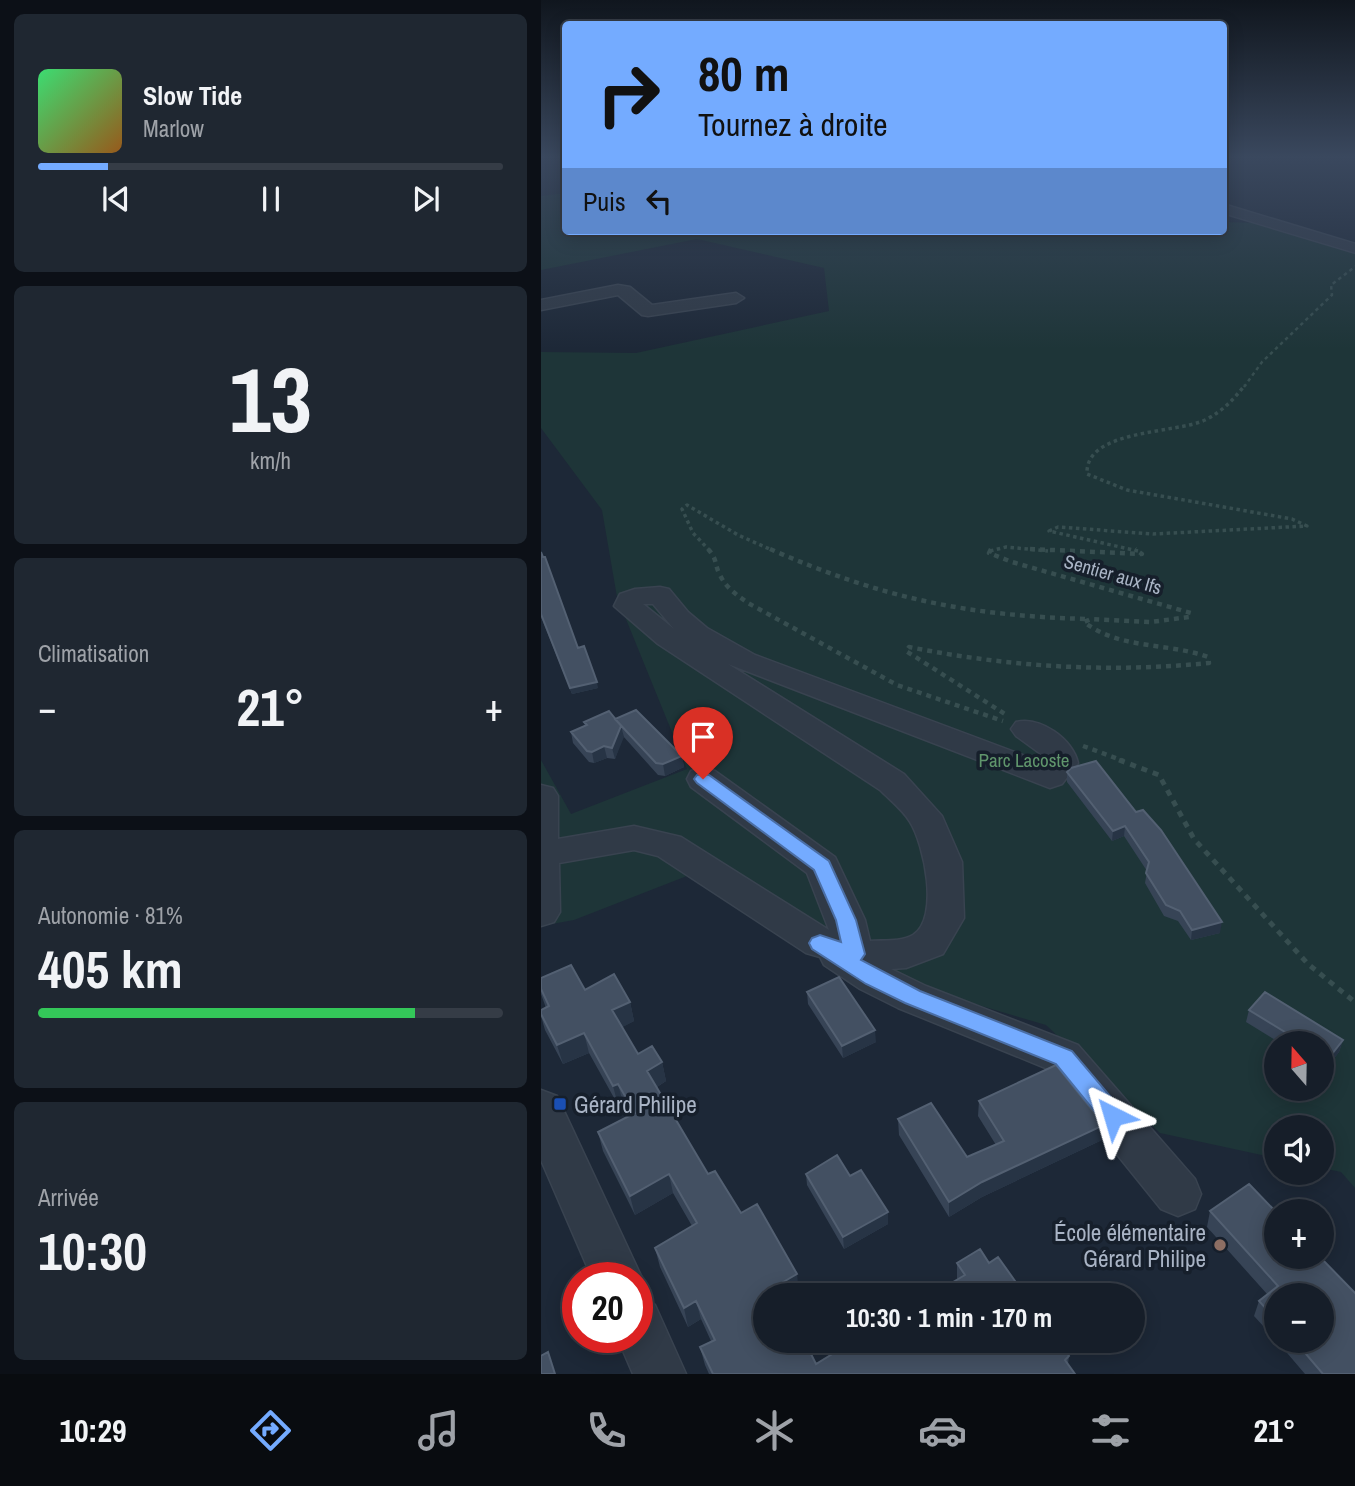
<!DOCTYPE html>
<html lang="fr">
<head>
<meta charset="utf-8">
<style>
	:root { --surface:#161e29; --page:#1f2731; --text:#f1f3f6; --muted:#9ea2a8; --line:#353c46; --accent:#74abff }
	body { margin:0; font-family:"Archivo Narrow",sans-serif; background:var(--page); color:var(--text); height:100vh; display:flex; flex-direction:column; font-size:26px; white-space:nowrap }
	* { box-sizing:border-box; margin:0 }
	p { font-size:23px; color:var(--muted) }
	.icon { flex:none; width:38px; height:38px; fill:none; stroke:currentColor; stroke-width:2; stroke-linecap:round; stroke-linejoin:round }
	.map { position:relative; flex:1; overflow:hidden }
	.sheet { display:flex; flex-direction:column; gap:14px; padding:14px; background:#0c1017; width:541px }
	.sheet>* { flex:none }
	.top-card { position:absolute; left:21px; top:21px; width:665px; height:214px; border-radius:7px; box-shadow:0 4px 18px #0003,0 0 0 2px var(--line); background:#74abff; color:#111; overflow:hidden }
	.needle { width:46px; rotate:340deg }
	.tools { position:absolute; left:723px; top:1031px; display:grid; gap:14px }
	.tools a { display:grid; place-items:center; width:70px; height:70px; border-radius:50%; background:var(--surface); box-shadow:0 4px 18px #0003,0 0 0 2px var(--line); font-size:35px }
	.speed { position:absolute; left:21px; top:1262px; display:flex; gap:14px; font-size:35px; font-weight:700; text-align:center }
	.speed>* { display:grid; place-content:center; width:91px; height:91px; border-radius:50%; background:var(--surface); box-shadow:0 4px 18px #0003,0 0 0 2px var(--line); line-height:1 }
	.speed .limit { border:10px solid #d22; background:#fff; color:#111 }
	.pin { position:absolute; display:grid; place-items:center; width:60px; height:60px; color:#fff; margin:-72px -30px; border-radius:50% 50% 50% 0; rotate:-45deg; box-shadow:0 0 7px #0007 }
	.pin .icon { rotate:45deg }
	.me { position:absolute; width:77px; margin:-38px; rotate:320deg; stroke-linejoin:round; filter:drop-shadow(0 0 5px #0008) }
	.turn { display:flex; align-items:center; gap:24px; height:147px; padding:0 21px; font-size:32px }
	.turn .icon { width:91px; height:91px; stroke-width:2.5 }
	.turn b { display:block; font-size:49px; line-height:60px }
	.then { display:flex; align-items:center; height:66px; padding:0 21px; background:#0003; gap:14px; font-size:26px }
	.big { font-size:52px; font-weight:700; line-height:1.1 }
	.sheet .widget { flex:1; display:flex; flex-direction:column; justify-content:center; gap:10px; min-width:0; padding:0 24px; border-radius:10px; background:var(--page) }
	.sheet .dial { align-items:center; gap:0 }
	.dial b { font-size:91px; line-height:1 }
	.song { display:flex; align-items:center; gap:21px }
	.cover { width:84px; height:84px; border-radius:10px; background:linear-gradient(135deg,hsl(140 70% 55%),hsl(30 70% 35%)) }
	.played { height:7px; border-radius:4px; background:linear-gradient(90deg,var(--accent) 15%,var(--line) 15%) }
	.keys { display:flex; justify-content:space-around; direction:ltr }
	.heat { display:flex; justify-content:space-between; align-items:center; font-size:38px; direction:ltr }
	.charge { height:10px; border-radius:5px; background:linear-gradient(90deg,#34c759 81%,var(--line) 0) }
	.trip { position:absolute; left:212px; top:1283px; width:392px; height:70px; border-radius:35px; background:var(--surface); box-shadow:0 4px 18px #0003,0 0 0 2px var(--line); font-weight:700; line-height:70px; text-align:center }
	.tabs { display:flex; height:112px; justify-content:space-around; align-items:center; background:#090c10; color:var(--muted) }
	.tabs .icon { width:49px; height:49px }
	.tabs .active { color:var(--accent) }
	.tabs b { font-size:32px; color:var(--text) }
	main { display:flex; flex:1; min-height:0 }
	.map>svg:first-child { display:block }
	.green { fill:#1e3538; fill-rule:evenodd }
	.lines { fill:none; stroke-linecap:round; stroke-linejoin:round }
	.minor-casing { stroke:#394350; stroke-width:3 }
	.path-far3 { stroke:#374e50; stroke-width:2.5; stroke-dasharray:3.5 3.5; stroke-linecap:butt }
	.path-far2 { stroke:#374e50; stroke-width:3.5; stroke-dasharray:3.5 3.5; stroke-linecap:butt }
	.path-far1 { stroke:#374e50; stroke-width:4.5; stroke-dasharray:5 5; stroke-linecap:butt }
	.path { stroke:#374e50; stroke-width:5; stroke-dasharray:6 6; stroke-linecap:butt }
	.minor { fill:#303a47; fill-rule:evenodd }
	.wall { fill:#374456 }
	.shaded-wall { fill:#273445 }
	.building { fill:#435062; stroke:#536072; stroke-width:2 }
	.route { fill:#74abff; stroke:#4b6fa6; stroke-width:2 }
	.transit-dot { fill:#1a4fb4; stroke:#161f2b; stroke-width:2.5 }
	.education-dot { fill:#8d6e63; stroke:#161f2b; stroke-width:2.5 }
	.labels { text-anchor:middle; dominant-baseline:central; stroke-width:7; stroke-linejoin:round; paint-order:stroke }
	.street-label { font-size:19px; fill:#a9b4c5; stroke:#161f2b }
	.park-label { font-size:19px; fill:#60966c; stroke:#161f2b }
	.near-poi-label { font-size:23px; fill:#a9b4c5; stroke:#161f2b; text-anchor:start }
</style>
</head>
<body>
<main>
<section class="sheet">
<div class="widget">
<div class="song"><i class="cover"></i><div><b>Slow Tide</b><p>Marlow</p></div></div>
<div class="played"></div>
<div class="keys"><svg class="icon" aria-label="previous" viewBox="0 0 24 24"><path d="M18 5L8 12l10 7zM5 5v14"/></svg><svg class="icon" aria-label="pause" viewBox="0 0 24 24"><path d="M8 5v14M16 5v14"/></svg><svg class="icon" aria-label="next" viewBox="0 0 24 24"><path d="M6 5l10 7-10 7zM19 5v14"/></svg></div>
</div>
<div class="widget dial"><b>13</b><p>km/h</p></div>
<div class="widget"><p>Climatisation</p>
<div class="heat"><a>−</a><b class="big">21°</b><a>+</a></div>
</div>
<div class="widget"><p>Autonomie · 81%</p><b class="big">405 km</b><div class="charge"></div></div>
<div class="widget"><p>Arrivée</p><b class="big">10:30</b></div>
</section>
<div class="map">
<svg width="815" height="1374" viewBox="0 0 815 1374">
	<rect width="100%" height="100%" fill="#1d2837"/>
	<!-- green -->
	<path class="green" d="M24,193V231H682L683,222L743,224L814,248V1188L800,1172L781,1168L780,1127H735V1158L619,1133L505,1025L346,978L169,867L33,920L0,926V760L30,814L146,769L76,597L61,510L0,428V352L95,353L288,311L283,268L156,239L0,270V196ZM735,1043H780V1088H735Z"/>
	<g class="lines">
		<!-- minor casing -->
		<g class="minor-casing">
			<path id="minor" d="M682,204L815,244V253L682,213Z
				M77,285L89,287L111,305L195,293L203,298L195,303L107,316L101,315L77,295L0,310V300Z
				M119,587L128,589L147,612L166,628L214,655L503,763L504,757L475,736L470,729L475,722C499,716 532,739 537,763L521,784L509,788L187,664L363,774L401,816L421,862L423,918L402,954L365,968L350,969L385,986L537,1045L654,1179L660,1194L654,1209L637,1216L620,1209L507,1069L357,1008L319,989L283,965L279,957L265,953L117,856L93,850L18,863L19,912L13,922L0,926V785L12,788L17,796V839L93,826L140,837L288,930L266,873L150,787L146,779L150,771L162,768L174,771L294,857L324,920L329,941C342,940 360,942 372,935C399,918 383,844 369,822C362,810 349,800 339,790L117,644L73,606L79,594L94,589ZM102,604H112L133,629Z
				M0,1090L16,1096L101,1278L96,1289V1278H51L0,1160Z
				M96,1298L114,1305L145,1374H92L76,1337H96Z"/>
		</g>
		<!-- path-far3 -->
		<path class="path-far3" d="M703,387L721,362L791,295L790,285L815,266"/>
		<!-- path-far2 -->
		<path class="path-far2" d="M169,551L152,533L141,509L146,505L197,535L233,551
			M449,551L465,547L507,551
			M597,551L508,531L517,527L612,534L766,526L751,519L586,490L546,474C544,429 634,434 664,420C682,411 692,400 704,385"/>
		<!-- path-far1 -->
		<path class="path-far1" d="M167,549C177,560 173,564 179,575C185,588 196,595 207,603L356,685L462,721
			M229,549C341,598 426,616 548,619
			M450,549L448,553L471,562L650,613L648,617L610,622L550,619L543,622C580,650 625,642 667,657L668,663C566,673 469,667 368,647L365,651L467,716
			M489,549L601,554L594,549
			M542,746L583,761"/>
		<!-- path -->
		<path class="path" d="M578,760L618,775L653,839L767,964L815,1003"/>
		<!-- minor -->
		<use href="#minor" class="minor"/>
	</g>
	<!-- wall -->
	<path class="wall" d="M0,552L37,648L57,688L31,694L0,617Z
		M74,719L141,756L143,767L124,776L117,775L82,736L74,759L66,758L53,763L48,762L32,743L30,732L44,726L43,722Z
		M555,761L679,933L650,940L637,921L623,916L604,883L606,871L583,836L571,841L526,782V772Z
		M0,978L89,1002L93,1021L81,1027L97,1054L121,1062L125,1081L116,1087L148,1142L167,1174L200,1213L258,1293L254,1295H224V1340L275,1364L528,1356L527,1364L534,1374H168L164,1365L159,1347L170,1341L160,1319L147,1327L119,1267L114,1248L151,1226L132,1193L94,1215L62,1151L57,1132L89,1116L82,1103L77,1105L48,1053L22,1064L4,1030L0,1016V1010L5,1008L0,994Z
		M266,992L335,1042L302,1058L267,1004Z
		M708,1010L802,1040L798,1052L783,1071L780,1069V1043H739L705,1022Z
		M438,1101L563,1125L561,1140L441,1197L408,1217L358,1135L357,1119L426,1157L455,1145L437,1116Z
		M265,1174L309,1176L347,1212V1224L303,1249L266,1185Z
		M669,1211L815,1294V1374H764L735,1340H780L735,1295V1340L713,1316L718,1301L726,1294L666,1227Z
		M416,1263H448L416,1279Z"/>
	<!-- shaded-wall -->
	<path class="shaded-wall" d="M56,682L57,688L31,694L29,688Z
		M80,726L83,737L74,759L71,748Z
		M63,746L66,758L53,763L51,752Z
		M141,756L143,767L124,776L122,764Z
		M584,826L583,836L571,841L572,831Z
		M681,922L679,933L650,940L651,930Z
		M89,1002L93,1021L76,1030L71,1010Z
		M334,1030L335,1042L302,1058L301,1046Z
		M43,1033L48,1053L22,1064L16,1045Z
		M802,1040L798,1052L783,1071L787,1059Z
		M121,1062L125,1081L111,1090L106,1071Z
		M77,1084L82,1103L77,1105L72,1086Z
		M563,1125L561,1140L441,1197L408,1217V1202L441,1182Z
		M128,1174L132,1193L94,1215L89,1196Z
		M347,1212V1224L303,1249L302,1237Z
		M256,1274L258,1293L254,1295H226L225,1292Z
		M155,1301L160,1319L147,1327L143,1308Z"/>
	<!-- building -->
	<path class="building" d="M0,552L2,557H4L37,648L43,646L56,682L29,688L0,614Z
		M95,710L141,756L122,764L115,763L74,719Z
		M68,711L80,726L71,748L63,746L51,752L46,751L30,732L46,725L43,722Z
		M555,761L595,812L602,810L620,830L681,922L651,930L639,911L625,905L605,873L608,862L584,826L572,831L526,772L530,768Z
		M30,965L44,990L73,974L89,1002L71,1010L97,1054L111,1046L121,1062L106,1071L148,1142L167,1174L174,1171L200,1213L216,1204L256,1274L225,1292L227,1295H224V1340H263L275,1364L314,1340H517L528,1356L524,1360L534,1374H172L159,1347L174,1340L155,1301L143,1308L114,1248L156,1223L128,1174L89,1196L57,1132L94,1113L77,1084L72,1086L43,1033L16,1045L0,1014V1010L8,1006L0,989V978Z
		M298,977L334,1030L301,1046L266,992Z
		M724,992L802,1040L787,1059L780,1055V1043H762L708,1010Z
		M515,1065L563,1125L441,1182L408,1202L357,1119L390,1103L426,1157L463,1141L438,1101Z
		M296,1155L309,1176L320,1170L347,1212L302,1237L265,1174Z
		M708,1184L735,1212V1256H778L815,1294V1374H782L753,1340H780V1295H735V1320L718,1301L737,1286L669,1211Z
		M439,1249L448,1263L457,1257L484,1295H390L424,1275L416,1263Z
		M7,1352L14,1374H0V1356Z"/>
	<!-- sky -->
	<linearGradient id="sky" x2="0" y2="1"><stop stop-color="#10161e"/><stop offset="0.45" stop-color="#3a485e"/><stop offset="1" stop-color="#3a485e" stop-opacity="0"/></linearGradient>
	<rect width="815" height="349" fill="url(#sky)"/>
	<!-- route -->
	<path class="route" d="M162,774L168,775L288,861L315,920L324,954L320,960L379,991L531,1051L580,1109L584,1116L580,1123L572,1126L563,1123L515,1064L364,1003L325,984L271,949L268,943L271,938L279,935L300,942L295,920L273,870L156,783L153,779L156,775Z"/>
	<!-- markers -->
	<rect class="transit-dot" x="12" y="1097" width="14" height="14" rx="3.5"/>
	<circle class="education-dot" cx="679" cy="1245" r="7"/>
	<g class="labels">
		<!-- street labels -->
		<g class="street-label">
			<text transform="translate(572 574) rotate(16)">Sentier aux Ifs</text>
		</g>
		<!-- park labels -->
		<g class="park-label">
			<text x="483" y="760">Parc Lacoste</text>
		</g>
		<!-- near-poi labels -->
		<g class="near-poi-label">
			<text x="33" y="1104">Gérard Philipe</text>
			<text x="665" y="1232" text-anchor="end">École élémentaire<tspan x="665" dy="26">Gérard Philipe</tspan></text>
		</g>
	</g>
</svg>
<div class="tools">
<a><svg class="needle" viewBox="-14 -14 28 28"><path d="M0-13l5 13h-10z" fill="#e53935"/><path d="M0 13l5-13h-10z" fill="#9ea2a8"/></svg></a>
<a><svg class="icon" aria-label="sound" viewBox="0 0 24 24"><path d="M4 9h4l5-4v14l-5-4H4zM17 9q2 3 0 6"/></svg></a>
<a>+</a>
<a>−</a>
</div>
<div class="speed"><div class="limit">20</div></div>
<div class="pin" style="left:162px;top:779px;background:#d93025"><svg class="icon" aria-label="arrive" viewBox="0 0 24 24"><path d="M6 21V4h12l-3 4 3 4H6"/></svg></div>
<svg class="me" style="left:572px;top:1116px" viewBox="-20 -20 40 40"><path d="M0-17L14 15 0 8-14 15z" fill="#74abff" stroke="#fff" stroke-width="4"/></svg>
<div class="trip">10:30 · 1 min · 170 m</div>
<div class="top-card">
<div class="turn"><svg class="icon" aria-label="right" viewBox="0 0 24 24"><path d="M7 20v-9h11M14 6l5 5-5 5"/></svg><div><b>80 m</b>Tournez à droite</div></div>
<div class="then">Puis<svg class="icon" aria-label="left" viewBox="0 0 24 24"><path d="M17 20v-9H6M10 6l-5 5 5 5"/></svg></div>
</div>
</div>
</main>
<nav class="tabs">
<b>10:29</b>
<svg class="icon active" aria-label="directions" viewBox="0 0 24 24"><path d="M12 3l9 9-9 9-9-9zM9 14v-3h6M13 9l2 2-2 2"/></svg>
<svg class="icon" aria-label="music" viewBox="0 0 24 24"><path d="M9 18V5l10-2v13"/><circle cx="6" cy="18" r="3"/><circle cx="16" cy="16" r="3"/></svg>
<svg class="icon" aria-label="phone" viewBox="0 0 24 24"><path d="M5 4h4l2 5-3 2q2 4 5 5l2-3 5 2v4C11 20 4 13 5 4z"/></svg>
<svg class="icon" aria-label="climate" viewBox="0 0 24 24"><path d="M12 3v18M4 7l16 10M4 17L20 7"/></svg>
<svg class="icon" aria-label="car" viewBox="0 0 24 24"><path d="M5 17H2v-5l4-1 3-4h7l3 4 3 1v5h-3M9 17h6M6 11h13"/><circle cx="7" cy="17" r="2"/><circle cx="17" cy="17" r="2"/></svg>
<svg class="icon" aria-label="filters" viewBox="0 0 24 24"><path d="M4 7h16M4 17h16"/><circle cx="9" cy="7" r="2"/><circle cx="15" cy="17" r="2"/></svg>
<b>21°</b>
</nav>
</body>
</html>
